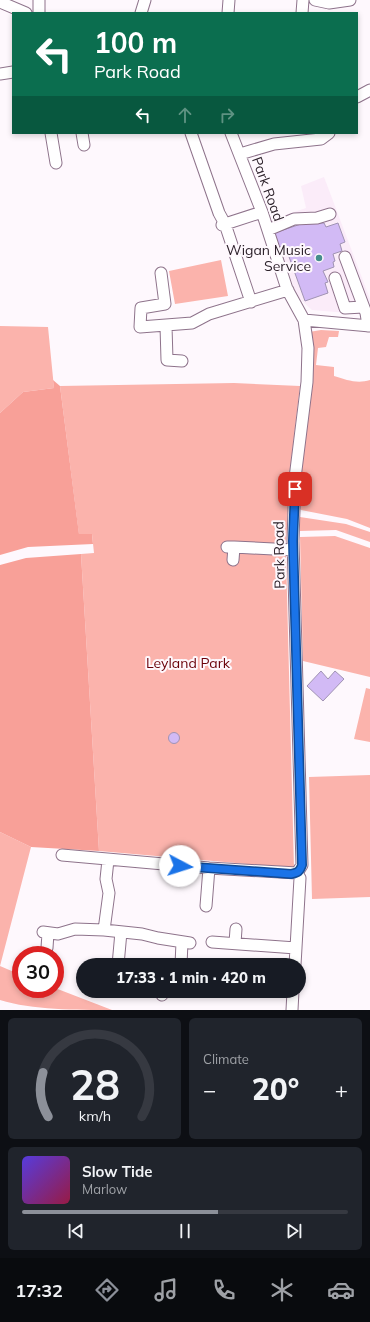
<!DOCTYPE html>
<html lang="en">
<head>
<meta charset="utf-8">
<style>
	:root { --surface:#171b24; --page:#20242c; --text:#f1f3f6; --muted:#9ea1a6; --line:#363941; --accent:#8c9099 }
	body { margin:0; font-family:Mulish,sans-serif; background:var(--page); color:var(--text); height:100vh; display:flex; flex-direction:column; font-size:15px; white-space:nowrap }
	* { box-sizing:border-box; margin:0 }
	p { font-size:13px; color:var(--muted) }
	.icon { flex:none; width:22px; height:22px; fill:none; stroke:currentColor; stroke-width:2; stroke-linecap:round; stroke-linejoin:round }
	.map { position:relative; height:1010px; overflow:hidden }
	.side { display:flex; flex-direction:column; gap:8px; padding:8px; background:#0d0f14; flex:1 }
	.side>* { flex:none }
	.top-card { position:absolute; left:12px; top:12px; width:346px; height:122px; border-radius:0px; box-shadow:0 2px 6px #0003; background:#0b6e4f; color:#fff; overflow:hidden }
	.speed { position:absolute; left:12px; top:946px; display:flex; gap:8px; font-size:20px; font-weight:700; text-align:center }
	.speed>* { display:grid; place-content:center; width:52px; height:52px; border-radius:50%; background:var(--surface); box-shadow:0 2px 6px #0003; line-height:1 }
	.speed .limit { border:6px solid #d22; background:#fff; color:#111 }
	.pin { position:absolute; display:grid; place-items:center; width:34px; height:34px; color:#fff; margin:-17px; border-radius:8px; box-shadow:0 2px 6px #0006 }
	.me { position:absolute; width:44px; margin:-22px; rotate:95deg; stroke-linejoin:round; filter:drop-shadow(0 0 3px #0008) }
	.turn { display:flex; align-items:center; gap:14px; height:84px; padding:0 16px; font-size:18px }
	.turn .icon { width:52px; height:52px; stroke-width:2.5 }
	.turn b { display:block; font-size:28px; line-height:34px }
	.lanes { display:flex; align-items:center; height:38px; padding:0 16px; background:#0003; justify-content:center; gap:20px; direction:ltr }
	.lanes .off { opacity:.35 }
	.big { font-size:30px; font-weight:800; line-height:1.1 }
	.side .card { flex:1; display:flex; flex-direction:column; justify-content:center; gap:6px; min-width:0; padding:0 14px; border-radius:6px; background:var(--page) }
	.side .dial { align-items:center; gap:0 }
	.dial svg { height:104px; overflow:visible; fill:none; stroke:var(--line); stroke-width:7; stroke-linecap:round; text-anchor:middle }
	.dial text { fill:var(--text); stroke:none }
	.song { display:flex; align-items:center; gap:12px }
	.cover { width:48px; height:48px; border-radius:6px; background:linear-gradient(135deg,hsl(250 70% 55%),hsl(340 70% 35%)) }
	.played { height:4px; border-radius:2px; background:linear-gradient(90deg,var(--accent) 60%,var(--line) 60%) }
	.keys { display:flex; justify-content:space-around; direction:ltr }
	.heat { display:flex; justify-content:space-between; align-items:center; font-size:22px; direction:ltr }
	.side .tiles { flex:1; display:grid; gap:8px; grid-template-columns:1fr 1fr }
	.card:last-child { grid-column:span 2 }
	.trip { position:absolute; left:76px; top:958px; width:230px; height:40px; border-radius:20px; background:var(--surface); box-shadow:0 2px 6px #0003; font-weight:800; line-height:40px; text-align:center }
	.menu { display:flex; height:64px; justify-content:space-around; align-items:center; background:#090b0e; color:var(--muted) }
	.menu .icon { width:28px; height:28px }
	.menu .active { color:var(--accent) }
	.menu b { font-size:18px; color:var(--text) }
	.map>svg:first-child { display:block }
	.built { fill:#fbecf9 }
	.green { fill:#fbb3ac }
	.forest { fill:#f8a098 }
	.building { fill:#d2baf5; stroke:#a093b3 }
	.lines { fill:none; stroke-linecap:round; stroke-linejoin:round }
	.minor-casing { stroke:#8e738b; stroke-width:13 }
	.minor { stroke:#fff; stroke-width:11 }
	.route-casing { stroke:#114b97; stroke-width:10 }
	.route { stroke:#1a73e8; stroke-width:7 }
	.poi-dot { fill:#458d8c; stroke:#fef8fd; stroke-width:1.5 }
	.labels { text-anchor:middle; dominant-baseline:central; stroke-width:4; stroke-linejoin:round; paint-order:stroke }
	.street-label { font-size:14px; fill:#2d222b; stroke:#fef8fd }
	.poi-label { font-size:14px; fill:#2d222b; stroke:#fef8fd; text-anchor:end }
	.park-label { font-size:14px; fill:#6a0009; stroke:#fef8fd }
</style>
</head>
<body>
<div class="map">
<svg width="370" height="1010" viewBox="0 0 370 1010">
	<rect width="100%" height="100%" fill="#fef8fd"/>
	<!-- built -->
	<path class="built" d="M324,177L370,299V315L312,310L297,296L270,220L306,208L301,186Z"/>
	<!-- green -->
	<path class="green" d="M221,260L228,296L175,304L169,271Z
		M0,326L48,327L54,388L23,392L0,413Z
		M321,330L339,331L338,337H329L326,347L318,348L316,365L334,367V376C347,380 357,384 370,380V528L347,519L301,510L297,506L309,332Z
		M234,383L300,386L291,462L286,544L223,545L224,552L286,555L294,868L99,851L81,554L94,553L92,534L79,535L60,386Z
		M300,517L346,524L370,532V542L336,530L300,531Z
		M335,536L370,548V677L303,661L300,537Z
		M366,688L370,689V742L354,739Z
		M370,775V897L312,899L309,777Z
		M0,832L31,847L0,966L21,975V989L55,988L112,1010C77,1010 32,1010 0,1000Z"/>
	<!-- forest -->
	<path class="forest" d="M53,380L60,386L79,534H92L93,544L28,547L0,555V413L23,392L54,388Z
		M81,554L99,851L31,847L0,832V565L26,558Z"/>
	<!-- building -->
	<path class="building" d="M304,223H324L326,227L338,223L345,242L340,244L342,251L333,254L335,261L333,262L334,267L323,271L328,282L325,283L328,293L305,301L288,254L285,255L282,246L279,247L274,233Z
		M321,671L328,679L335,671L344,679L323,701L307,686Z
		M168.5 738a5.5 5.5 0 1 1 11 0a5.5 5.5 0 1 1-11 0Z"/>
	<g class="lines">
		<!-- minor casing -->
		<g class="minor-casing">
			<path id="minor" d="M39,0V13
				M315,0L329,3L350,0
				M0,2L26,13
				M141,13L145,0
				M228,13L229,0
				M302,13L303,0
				M0,74L13,72
				M357,97L370,90
				M51,133L56,163
				M82,133L84,145
				M191,133L219,213L225,224L251,302
				M231,133L262,212L287,289L304,320L308,348L307,382L295,478L293,541L302,865L297,873L300,878L295,965
				M240,154L274,144L321,139L329,133
				M222,225L262,212
				M268,230L294,219L317,218L330,214
				M345,257L366,313L368,326
				M161,273L165,304L141,308L140,327L192,323L209,314L288,290
				M335,278L345,308L363,307
				M304,320L370,326
				M166,326L167,360L182,361
				M227,547H234L233,560
				M234,547L293,550
				M62,855L209,868L297,873
				M206,906L209,868
				M104,930L109,893L106,879L108,860
				M43,932L58,934L75,929L104,930L142,934L158,938L190,943
				M212,942L296,948
				M235,943L236,929
				M47,948L48,933
				M118,965L121,932
				M181,965L182,942
				M160,991L162,995
				M292,1010L293,991"/>
		</g>
		<!-- minor -->
		<use href="#minor" class="minor"/>
	</g>
	<g class="lines">
		<!-- route casing -->
		<g class="route-casing">
			<path id="route" d="M180,866L291,874C298,873 300,871 302,865L293,541L295,489"/>
		</g>
		<!-- route -->
		<use href="#route" class="route"/>
	</g>
	<!-- markers -->
	<circle class="poi-dot" cx="319" cy="258" r="4"/>
	<g class="labels">
		<!-- street labels -->
		<g class="street-label">
			<text transform="translate(268 189) rotate(70)">Park Road</text>
			<text transform="translate(279 555) rotate(-91)">Park Road</text>
		</g>
		<!-- poi labels -->
		<g class="poi-label">
			<text x="311" y="250">Wigan Music<tspan x="311" dy="16">Service</tspan></text>
		</g>
		<!-- park labels -->
		<g class="park-label">
			<text x="188" y="663">Leyland Park</text>
		</g>
	</g>
</svg>
<div class="speed"><div class="limit">30</div></div>
<div class="pin" style="left:295px;top:489px;background:#d93025"><svg class="icon" aria-label="arrive" viewBox="0 0 24 24"><path d="M6 21V4h12l-3 4 3 4H6"/></svg></div>
<svg class="me" style="left:180px;top:866px" viewBox="-20 -20 40 40"><circle r="19" fill="#fff"/><path d="M0-13L10 11 0 6-10 11z" fill="#1a73e8"/></svg>
<div class="trip">17:33 · 1 min · 420 m</div>
<div class="top-card">
<div class="turn"><svg class="icon" aria-label="left" viewBox="0 0 24 24"><path d="M17 20v-9H6M10 6l-5 5 5 5"/></svg><div><b>100 m</b>Park Road</div></div>
<div class="lanes"><svg class="icon" aria-label="left" viewBox="0 0 24 24"><path d="M17 20v-9H6M10 6l-5 5 5 5"/></svg><svg class="icon off" aria-label="ahead" viewBox="0 0 24 24"><path d="M12 20V5M6 11l6-6 6 6"/></svg><svg class="icon off" aria-label="right" viewBox="0 0 24 24"><path d="M7 20v-9h11M14 6l5 5-5 5"/></svg></div>
</div>
</div>
<section class="side">
<div class="tiles">
<div class="card dial"><svg viewBox="0 0 100 80">
<path d="M14 69A42 42 0 1 1 86 69"/>
<path d="M14 69A42 42 0 0 1 10 35" stroke="#8c9099"/>
<text x="50" y="56" font-size="32" font-weight="700">28</text>
<text x="50" y="72" font-size="11">km/h</text>
</svg></div>
<div class="card"><p>Climate</p>
<div class="heat"><a>−</a><b class="big">20°</b><a>+</a></div>
</div>
<div class="card">
<div class="song"><i class="cover"></i><div><b>Slow Tide</b><p>Marlow</p></div></div>
<div class="played"></div>
<div class="keys"><svg class="icon" aria-label="previous" viewBox="0 0 24 24"><path d="M18 5L8 12l10 7zM5 5v14"/></svg><svg class="icon" aria-label="pause" viewBox="0 0 24 24"><path d="M8 5v14M16 5v14"/></svg><svg class="icon" aria-label="next" viewBox="0 0 24 24"><path d="M6 5l10 7-10 7zM19 5v14"/></svg></div>
</div>
</div>
</section>
<nav class="menu">
<b>17:32</b>
<svg class="icon active" aria-label="directions" viewBox="0 0 24 24"><path d="M12 3l9 9-9 9-9-9zM9 14v-3h6M13 9l2 2-2 2"/></svg>
<svg class="icon" aria-label="music" viewBox="0 0 24 24"><path d="M9 18V5l10-2v13"/><circle cx="6" cy="18" r="3"/><circle cx="16" cy="16" r="3"/></svg>
<svg class="icon" aria-label="phone" viewBox="0 0 24 24"><path d="M5 4h4l2 5-3 2q2 4 5 5l2-3 5 2v4C11 20 4 13 5 4z"/></svg>
<svg class="icon" aria-label="climate" viewBox="0 0 24 24"><path d="M12 3v18M4 7l16 10M4 17L20 7"/></svg>
<svg class="icon" aria-label="car" viewBox="0 0 24 24"><path d="M5 17H2v-5l4-1 3-4h7l3 4 3 1v5h-3M9 17h6M6 11h13"/><circle cx="7" cy="17" r="2"/><circle cx="17" cy="17" r="2"/></svg>
</nav>
</body>
</html>
